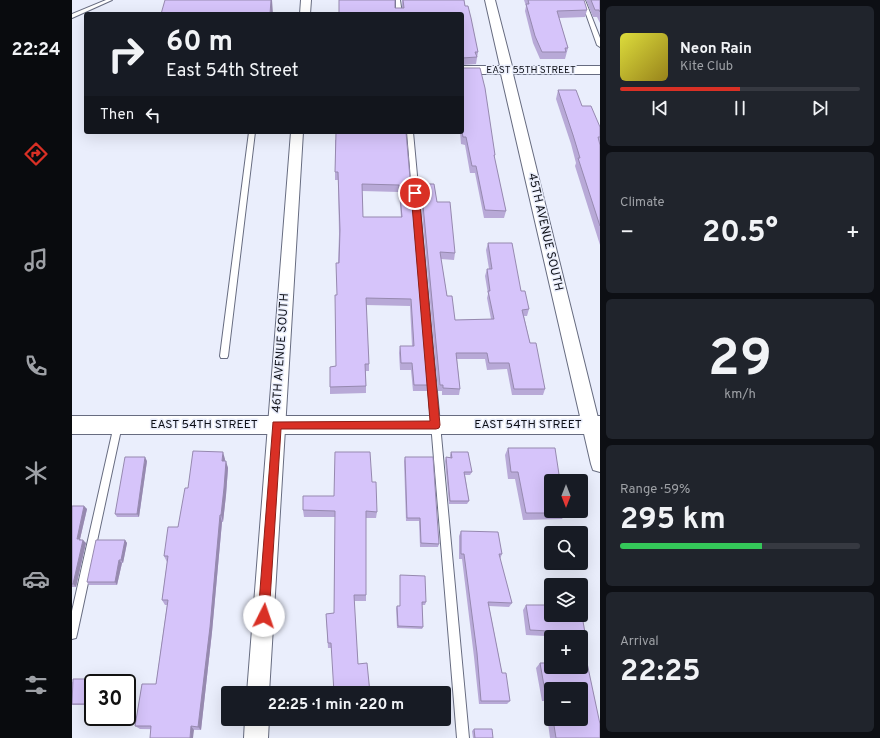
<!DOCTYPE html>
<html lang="en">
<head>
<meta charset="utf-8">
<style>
	:root { --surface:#171b24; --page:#20242c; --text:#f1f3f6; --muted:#9ea1a6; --line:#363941; --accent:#d93025 }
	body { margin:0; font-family:Overpass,sans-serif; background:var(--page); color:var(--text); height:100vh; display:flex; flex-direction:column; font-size:15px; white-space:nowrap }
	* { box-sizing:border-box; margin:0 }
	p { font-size:13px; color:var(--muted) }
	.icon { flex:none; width:22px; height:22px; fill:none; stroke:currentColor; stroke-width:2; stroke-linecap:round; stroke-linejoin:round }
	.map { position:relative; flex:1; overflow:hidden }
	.side { display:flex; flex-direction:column; gap:6px; padding:6px; background:#0d0f14; width:280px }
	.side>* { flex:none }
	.banner { position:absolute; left:12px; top:12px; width:380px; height:122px; border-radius:4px; box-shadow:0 4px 16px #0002; background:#171b24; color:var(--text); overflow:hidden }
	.needle { width:26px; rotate:180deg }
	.fabs { position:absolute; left:472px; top:474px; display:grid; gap:8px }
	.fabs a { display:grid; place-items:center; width:44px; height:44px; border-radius:4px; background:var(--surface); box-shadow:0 4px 16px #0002; font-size:20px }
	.speed { position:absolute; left:12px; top:674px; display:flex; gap:8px; font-size:20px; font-weight:700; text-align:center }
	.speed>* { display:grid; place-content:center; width:52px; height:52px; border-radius:50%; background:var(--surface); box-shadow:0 4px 16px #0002; line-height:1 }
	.speed .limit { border:2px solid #111; border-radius:6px; background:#fff; color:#111 }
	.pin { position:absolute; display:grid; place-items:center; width:34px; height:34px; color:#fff; margin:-17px; border:2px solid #fff; border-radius:50%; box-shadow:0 1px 4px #0007 }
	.me { position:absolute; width:44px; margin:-22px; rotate:4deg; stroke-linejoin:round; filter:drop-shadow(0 0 3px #0008) }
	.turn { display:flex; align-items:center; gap:14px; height:84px; padding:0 16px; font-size:18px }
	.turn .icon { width:52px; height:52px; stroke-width:2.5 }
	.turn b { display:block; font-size:28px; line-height:34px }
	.then { display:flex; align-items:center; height:38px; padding:0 16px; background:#0003; gap:8px; font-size:15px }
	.big { font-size:30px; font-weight:700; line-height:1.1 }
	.side .widget { flex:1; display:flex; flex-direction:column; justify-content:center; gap:6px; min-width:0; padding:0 14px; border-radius:6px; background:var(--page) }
	.side .dial { align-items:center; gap:0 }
	.dial b { font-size:52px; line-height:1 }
	.song { display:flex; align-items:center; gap:12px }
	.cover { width:48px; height:48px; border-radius:6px; background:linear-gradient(135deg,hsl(60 70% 55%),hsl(50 70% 35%)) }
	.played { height:4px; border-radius:2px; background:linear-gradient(90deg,var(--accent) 50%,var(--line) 50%) }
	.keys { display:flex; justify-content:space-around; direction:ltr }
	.heat { display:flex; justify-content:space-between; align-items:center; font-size:22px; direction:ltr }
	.charge { height:6px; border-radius:3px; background:linear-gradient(90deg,#34c759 59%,var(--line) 0) }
	.trip { position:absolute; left:149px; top:686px; width:230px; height:40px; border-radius:4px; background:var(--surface); box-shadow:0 4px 16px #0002; font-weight:700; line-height:40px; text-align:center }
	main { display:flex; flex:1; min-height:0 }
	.menu { display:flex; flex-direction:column; width:72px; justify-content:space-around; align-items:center; background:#090b0e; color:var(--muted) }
	.menu .icon { width:28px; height:28px }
	.menu .current { color:var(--accent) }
	.menu b { font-size:18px; color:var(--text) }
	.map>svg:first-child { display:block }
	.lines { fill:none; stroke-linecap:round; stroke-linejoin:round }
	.service-casing { stroke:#676c80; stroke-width:2 }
	.minor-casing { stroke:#676c80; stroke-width:2 }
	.tertiary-casing { stroke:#676c80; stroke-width:2 }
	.service { fill:#fff; fill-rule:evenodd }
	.minor { fill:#fff; fill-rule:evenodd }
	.tertiary { fill:#fff; fill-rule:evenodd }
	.wall { fill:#b8a9d7; fill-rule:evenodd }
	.shaded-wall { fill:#9689af }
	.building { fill:#d6c4fa; stroke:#9689af; fill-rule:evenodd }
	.route { fill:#d93025; stroke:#8d1f18 }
	.labels { text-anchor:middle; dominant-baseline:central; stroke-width:3; stroke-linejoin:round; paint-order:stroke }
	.far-street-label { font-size:10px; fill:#0e1017; stroke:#eaeefc }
	.street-label { font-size:12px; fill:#0e1017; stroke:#eaeefc }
</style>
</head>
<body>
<main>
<nav class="menu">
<b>22:24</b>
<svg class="icon current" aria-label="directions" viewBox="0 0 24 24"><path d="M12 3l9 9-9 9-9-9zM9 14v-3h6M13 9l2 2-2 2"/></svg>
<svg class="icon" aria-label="music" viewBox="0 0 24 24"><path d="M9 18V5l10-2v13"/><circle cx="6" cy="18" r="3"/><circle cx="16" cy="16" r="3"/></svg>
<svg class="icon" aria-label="phone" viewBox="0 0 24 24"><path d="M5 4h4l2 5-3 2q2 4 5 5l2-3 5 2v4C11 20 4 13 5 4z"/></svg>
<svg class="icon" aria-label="climate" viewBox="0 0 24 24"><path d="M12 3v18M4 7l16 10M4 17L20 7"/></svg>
<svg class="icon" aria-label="car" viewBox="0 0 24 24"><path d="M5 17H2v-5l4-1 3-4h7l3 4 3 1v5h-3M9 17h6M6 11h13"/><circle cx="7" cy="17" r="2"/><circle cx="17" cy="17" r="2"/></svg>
<svg class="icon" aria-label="filters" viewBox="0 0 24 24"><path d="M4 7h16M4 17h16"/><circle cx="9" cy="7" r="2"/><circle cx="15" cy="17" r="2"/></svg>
</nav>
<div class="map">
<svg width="528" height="738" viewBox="0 0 528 738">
	<rect width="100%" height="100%" fill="#eaeefc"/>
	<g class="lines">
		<!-- service casing -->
		<g class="service-casing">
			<path id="service" d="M34,0H40L0,18V14Z
				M324,0H328L330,14H324Z
				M509,0H513L528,38V47L525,45Z
				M177,132H183L156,356L155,358H149L148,356Z
				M335,132H341L397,738H385Z
				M46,421L49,422L50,425L5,634L4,638L0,639V611L42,425L43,422Z"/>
		</g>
		<!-- minor casing -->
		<g class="minor-casing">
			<path id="minor" d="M229,0H239L238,14H228Z
				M413,0H423L440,66H528V74H441L528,426V472L521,470L519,464L429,74H390V66H428Z
				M219,132H231L197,693H175Z
				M173,719H197L196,738H172Z"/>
		</g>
		<!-- tertiary casing -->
		<g class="tertiary-casing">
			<path id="tertiary" d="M0,416H528V434H0Z"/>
		</g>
		<!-- service -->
		<use href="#service" class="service"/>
		<!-- minor -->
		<use href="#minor" class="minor"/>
		<!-- tertiary -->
		<use href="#tertiary" class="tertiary"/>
	</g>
	<!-- wall -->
	<path class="wall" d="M330,0H392L393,6L406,52L404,64L390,65V14L323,8H330Z
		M452,0H512L515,10L513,17L487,18L496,48L493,59H468L461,43L453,11L454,6Z
		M514,0H528V23L525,17H521Z
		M486,90L510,106L528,127V245L503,166L504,163L499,144L484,99Z
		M334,132L356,385L355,391H341L339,370H328L327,353L328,346H340L338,306L294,305L297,364V371H294V393L258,394V367L264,366L265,295L267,234L266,180H263V140ZM290,191L327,192L329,217H291Z
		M388,132H390L423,155L422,158L434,211L432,218H412L403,173H398L393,145L389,144Z
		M349,184L365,202L383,253L382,260L369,259L375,296L383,320L419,319L415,298L416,294L413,276L415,269H417L414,250L416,243L449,291L457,309L455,316H452L458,343L473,389L471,395H440L435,369L415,370L413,359H385L388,389L387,395H370V391H366L348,191Z
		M436,448L494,513L490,519L451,520L443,479H436L433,455Z
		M379,452L400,472L398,475H393L397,501L395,504H377L373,461L374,457L378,458V455Z
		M333,457L367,544L366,547H348L347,521H334L332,461Z
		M153,459V461L156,468L154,495L151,522H150L140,632L129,730L68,729L63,726L84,684L95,605H93L90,600L95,562L92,556L106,527L116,488Z
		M75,461L67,517H45L43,514Z
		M300,482L305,512L304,518H294V601H282L286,664L298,693L259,648H256L254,614L262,613L263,517H232L231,510L262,496Z
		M0,506H12L15,509L8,539L14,543L4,587H0Z
		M389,531L430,554L428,559L440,603L437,607L417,606L430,673L438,701L435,704H407L402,657L390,559H387V536Z
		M53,540L55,543L51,563H50L45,585H17L15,582Z
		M328,575L354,602L353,605H350L351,627L350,629L325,628L324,608L325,606H328Z
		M454,605L515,644L512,647L528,738H478L473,701H470L464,668L468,663H477L473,636L454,635L451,610ZM479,637L509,667H479ZM479,689L509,719H479Z
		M25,679L28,681L21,683V705H0V682Z
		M402,729L421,738H401L400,731Z"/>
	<!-- shaded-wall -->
	<path class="shaded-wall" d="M199,0H200L201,14H198Z
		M151,452L153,459L152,468L150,461Z
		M73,457L75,461L67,517L65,514Z
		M154,461L156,468L154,495L151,522L149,515Z
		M12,506L15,509L8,539L10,542L5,539Z
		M148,515L150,522L140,632L129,730L126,727Z
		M11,540L14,543L4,587L1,584Z
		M53,540L55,543L51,563L49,560Z
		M47,560L50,563L45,585L43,582Z
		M25,679L28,681L27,683H25Z
		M119,726L122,730L121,738H118Z"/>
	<!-- building -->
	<path class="building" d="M93,0H199L198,14H89Z
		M267,0H323V8H332L331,0H392L393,6H396L399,18L406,52H403L405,57L390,58V59V14H267Z
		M456,0H512L515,10L485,11L496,48H493L494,52H470L463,36L454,4H457Z
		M519,0H528V12L527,10H523Z
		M390,67L391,68H408L413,88L423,155H422L434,211L413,210L404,166H400L394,137H391L390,132Z
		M486,90H504L510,106H519L528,127V137H526L528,145V226L506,158H508L501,135Z
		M264,132H334L356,385H342L340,363H329L328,346H342L339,299L294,298L297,364H293L294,386L258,387V367L264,366L263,295H265L264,263H267L268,230L266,172H263ZM290,184L327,185L330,217H291Z
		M349,184H362L365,202H378L383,253L368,252L375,296H380L383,320L422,319L416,291H418L415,269H420L416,243H440L449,291H453L457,309L450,310L458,343H464L473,389H442L437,363H417L415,353H384L388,389L371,388V385H368Z
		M436,448H483L488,481H479V511H493L494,513H454L446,472H439Z
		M121,451L151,452L150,461H154L152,488L149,515H148L138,627L126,727L119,726L118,738H78L79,726H63L70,684H84L96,600H90L96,556H92L96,527H106L113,488H116Z
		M263,452H298L300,482H304L305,512L294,511V595H282L286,664L295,663L298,693H262L259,643H256L254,614L262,613L263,511L231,510V496H262Z
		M379,452H396L400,472H392L397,501H378L374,457L380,458Z
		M53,457H73L65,514H43Z
		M333,457H361L367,544L349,543L348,518H335Z
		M0,506H12L5,539H8L7,540H11L1,584H0Z
		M389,531L426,532L430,554H427L440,603L416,602L430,673H434L438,701H409L405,653L392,554H389Z
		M24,540H53L49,560H47L43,582H15Z
		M328,575L353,576L354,602H350L351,627L326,626L325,606H328Z
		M454,605H479V615H509V610L515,644H511L528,724V738H484L481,719H509V689H479V709L477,697H474L468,663H479V667H509V637H479V643L477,631L458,630Z
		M1,679H25V683H21V704H0Z
		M402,729H420L421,738H403Z"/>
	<!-- route -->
	<path class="route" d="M343,190L347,193L368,425L367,428L364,429H209L197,616L196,620L192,622L187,620L186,616L201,422L358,421L339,193Z"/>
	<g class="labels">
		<!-- far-street labels -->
		<g class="far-street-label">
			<text x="459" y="70">EAST 55TH STREET</text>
		</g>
		<!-- street labels -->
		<g class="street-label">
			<text transform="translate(473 232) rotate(77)">45TH AVENUE SOUTH</text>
			<text transform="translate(209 353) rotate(-86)">46TH AVENUE SOUTH</text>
			<text x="132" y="425">EAST 54TH STREET</text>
			<text x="456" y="425">EAST 54TH STREET</text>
		</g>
	</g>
</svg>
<div class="fabs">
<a><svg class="needle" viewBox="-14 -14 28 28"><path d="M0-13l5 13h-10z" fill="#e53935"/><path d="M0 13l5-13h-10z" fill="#9ea1a6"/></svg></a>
<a><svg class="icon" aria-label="search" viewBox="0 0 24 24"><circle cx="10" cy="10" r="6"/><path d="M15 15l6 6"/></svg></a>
<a><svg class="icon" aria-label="layers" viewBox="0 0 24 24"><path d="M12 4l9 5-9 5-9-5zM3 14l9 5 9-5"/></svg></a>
<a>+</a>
<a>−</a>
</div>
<div class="speed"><div class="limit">30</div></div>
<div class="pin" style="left:343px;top:193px;background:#d93025"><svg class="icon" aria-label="arrive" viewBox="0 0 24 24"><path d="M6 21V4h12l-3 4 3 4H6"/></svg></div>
<svg class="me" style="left:192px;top:616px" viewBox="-20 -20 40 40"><circle r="19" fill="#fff"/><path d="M0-13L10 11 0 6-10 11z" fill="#d93025"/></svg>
<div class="trip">22:25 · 1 min · 220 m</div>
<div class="banner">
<div class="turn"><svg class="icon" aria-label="right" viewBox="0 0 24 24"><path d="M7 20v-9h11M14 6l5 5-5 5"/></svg><div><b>60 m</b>East 54th Street</div></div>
<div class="then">Then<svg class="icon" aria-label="left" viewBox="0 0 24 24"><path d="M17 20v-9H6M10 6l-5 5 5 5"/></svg></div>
</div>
</div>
<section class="side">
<div class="widget">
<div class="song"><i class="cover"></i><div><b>Neon Rain</b><p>Kite Club</p></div></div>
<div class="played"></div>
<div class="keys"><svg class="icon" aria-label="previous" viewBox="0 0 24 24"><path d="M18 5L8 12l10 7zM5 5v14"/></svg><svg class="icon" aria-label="pause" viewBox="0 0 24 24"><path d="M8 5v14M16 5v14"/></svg><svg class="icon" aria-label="next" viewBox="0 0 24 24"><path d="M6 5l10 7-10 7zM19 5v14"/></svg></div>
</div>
<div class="widget"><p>Climate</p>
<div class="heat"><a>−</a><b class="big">20.5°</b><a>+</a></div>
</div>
<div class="widget dial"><b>29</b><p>km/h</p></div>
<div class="widget"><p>Range · 59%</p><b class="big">295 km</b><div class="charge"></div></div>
<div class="widget"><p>Arrival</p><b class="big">22:25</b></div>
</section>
</main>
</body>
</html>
